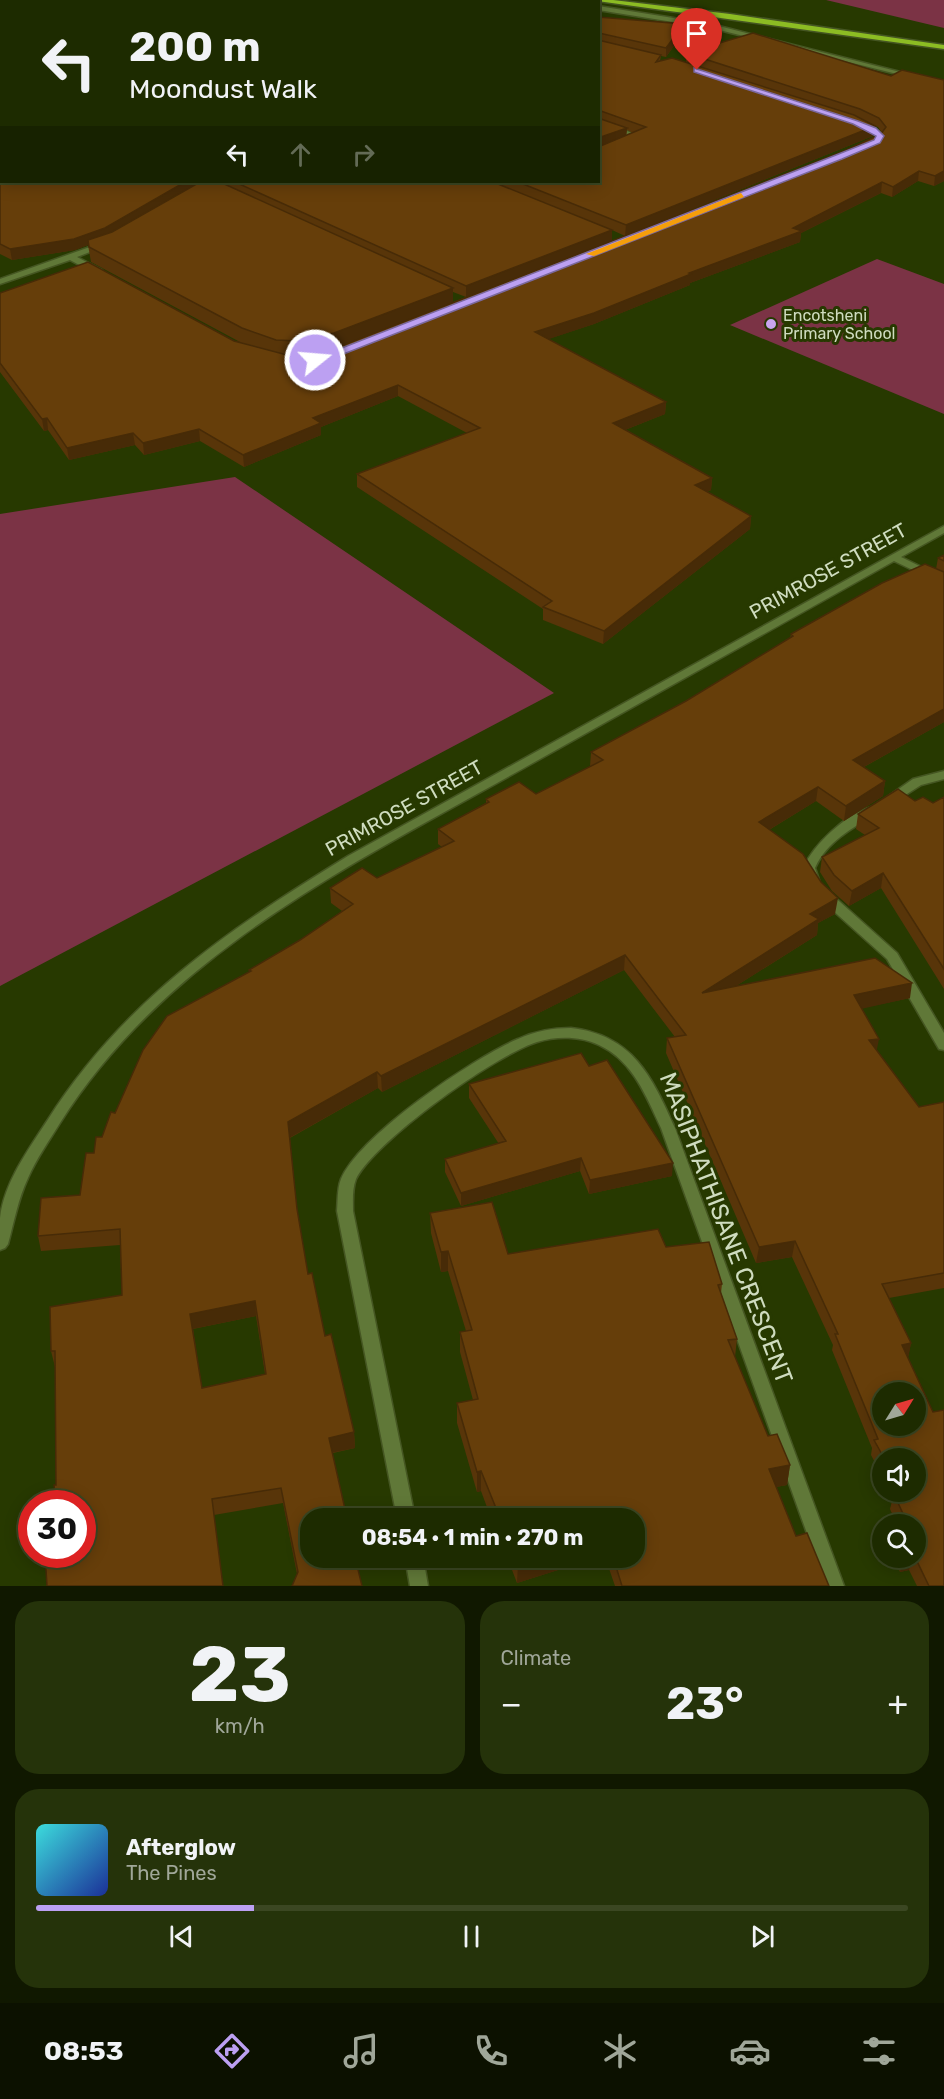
<!DOCTYPE html>
<html lang="en">
<head>
<meta charset="utf-8">
<style>
	:root { --surface:#1d2b00; --page:#25330a; --text:#f1f3f6; --muted:#a0a799; --line:#3b4722; --accent:#bca0f2 }
	body { margin:0; font-family:Rubik,sans-serif; background:var(--page); color:var(--text); height:100vh; display:flex; flex-direction:column; font-size:22px; white-space:nowrap }
	* { box-sizing:border-box; margin:0 }
	p { font-size:20px; color:var(--muted) }
	.icon { flex:none; width:33px; height:33px; fill:none; stroke:currentColor; stroke-width:2; stroke-linecap:round; stroke-linejoin:round }
	.map { position:relative; height:1586px; overflow:hidden }
	.side { display:flex; flex-direction:column; gap:15px; padding:15px; background:#101800; flex:1 }
	.side>* { flex:none }
	.banner { position:absolute; left:0px; top:0px; width:600px; height:183px; box-shadow:0 3px 15px #0003,0 0 0 2px var(--line); background:#1d2b00; color:var(--text); overflow:hidden }
	.needle { width:39px; rotate:53deg }
	.tools { position:absolute; left:872px; top:1382px; display:grid; gap:12px }
	.tools a { display:grid; place-items:center; width:54px; height:54px; border-radius:50%; background:var(--surface); box-shadow:0 3px 15px #0003,0 0 0 2px var(--line); font-size:30px }
	.speed { position:absolute; left:18px; top:1490px; display:flex; gap:12px; font-size:30px; font-weight:700; text-align:center }
	.speed>* { display:grid; place-content:center; width:78px; height:78px; border-radius:50%; background:var(--surface); box-shadow:0 3px 15px #0003,0 0 0 2px var(--line); line-height:1 }
	.speed .limit { border:9px solid #d22; background:#fff; color:#111 }
	.pin { position:absolute; display:grid; place-items:center; width:51px; height:51px; color:#fff; margin:-62px -26px; border-radius:50% 50% 50% 0; rotate:-45deg; box-shadow:0 0 6px #0007 }
	.pin .icon { rotate:45deg }
	.me { position:absolute; width:66px; margin:-33px; rotate:73deg; stroke-linejoin:round; filter:drop-shadow(0 0 4px #0008) }
	.turn { display:flex; align-items:center; gap:21px; height:126px; padding:0 30px; font-size:27px }
	.turn .icon { width:78px; height:78px; stroke-width:2.5 }
	.turn b { display:block; font-size:42px; line-height:51px }
	.lanes { display:flex; align-items:center; height:57px; padding:0 30px; background:#0003; justify-content:center; gap:30px; direction:ltr }
	.lanes .off { opacity:.35 }
	.big { font-size:45px; font-weight:700; line-height:1.1 }
	.side .tile { flex:1; display:flex; flex-direction:column; justify-content:center; gap:9px; min-width:0; padding:0 21px; border-radius:24px; background:var(--page) }
	.side .dial { align-items:center; gap:0 }
	.dial b { font-size:78px; line-height:1 }
	.song { display:flex; align-items:center; gap:18px }
	.cover { width:72px; height:72px; border-radius:9px; background:linear-gradient(135deg,hsl(180 70% 55%),hsl(230 70% 35%)) }
	.played { height:6px; border-radius:3px; background:linear-gradient(90deg,var(--accent) 25%,var(--line) 25%) }
	.keys { display:flex; justify-content:space-around; direction:ltr }
	.heat { display:flex; justify-content:space-between; align-items:center; font-size:33px; direction:ltr }
	.side .tiles { flex:1; display:grid; gap:15px; grid-template-columns:1fr 1fr }
	.tile:last-child { grid-column:span 2 }
	.trip { position:absolute; left:300px; top:1508px; width:345px; height:60px; border-radius:24px; background:var(--surface); box-shadow:0 3px 15px #0003,0 0 0 2px var(--line); font-weight:700; line-height:60px; text-align:center }
	.tabs { display:flex; height:96px; justify-content:space-around; align-items:center; background:#0c1100; color:var(--muted) }
	.tabs .icon { width:42px; height:42px }
	.tabs .on { color:var(--accent) }
	.tabs b { font-size:27px; color:var(--text) }
	.map>svg:first-child { display:block }
	.green { fill:#7b3345 }
	.lines { fill:none; stroke-linecap:round; stroke-linejoin:round }
	.minor-casing { stroke:#455622; stroke-width:3 }
	.primary-casing { stroke:#455622; stroke-width:3 }
	.minor { fill:#607838; fill-rule:evenodd }
	.primary { fill:#8cbc23; fill-rule:evenodd }
	.wall { fill:#583509; fill-rule:evenodd }
	.shaded-wall { fill:#472b07 }
	.building { fill:#663e0a; stroke:#472b07; stroke-width:1.5; fill-rule:evenodd }
	.route { fill:#bca0f2; stroke:#7a689d; stroke-width:1.5 }
	.slow { fill:#f59e0b }
	.poi-dot { fill:#c9a5ee; stroke:#273900; stroke-width:2 }
	.labels { text-anchor:middle; dominant-baseline:central; stroke-width:6; stroke-linejoin:round; paint-order:stroke }
	.far-poi-label { font-size:16px; fill:#cfdcbf; stroke:#273900; text-anchor:start }
	.street-label { font-size:20px; fill:#cfdcbf; stroke:#273900 }
	.near-street-label { font-size:24px; fill:#cfdcbf; stroke:#273900 }
</style>
</head>
<body>
<div class="map">
<svg width="944" height="1586" viewBox="0 0 944 1586">
	<rect width="100%" height="100%" fill="#273900"/>
	<!-- green -->
	<path class="green" d="M826,0H944V28Z
		M877,259L944,284V414L730,325Z
		M235,477L554,693L0,986V514Z"/>
	<g class="lines">
		<!-- minor casing -->
		<g class="minor-casing">
			<path id="minor" d="M521,0L540,2H523Z
				M598,6L711,24L916,76L913,78L711,28L598,10Z
				M598,121L641,136L642,137L637,142H633L634,138L598,125Z
				M101,243L108,245L77,257L102,270V274H96L70,260L0,284V279Z
				M944,526V533L901,557L944,578V585L894,561C773,629 652,696 531,764C360,860 168,951 60,1123C49,1141 36,1159 28,1178C18,1199 14,1222 8,1244L5,1248L0,1250C0,1240 0,1229 0,1218C4,1183 28,1150 47,1121C123,1001 229,929 348,856Z
				M944,771V779L921,785L893,803L889,804L883,800L913,779Z
				M871,807L877,811L875,814C852,829 827,841 815,868L819,880L813,884L809,883L803,868C814,844 845,815 871,807Z
				M825,892L830,893L897,953L944,1033V1050L939,1049L887,959L820,899L819,896Z
				M571,1028C633,1035 652,1077 675,1128L844,1586H826L661,1128C646,1096 633,1061 599,1045C580,1036 557,1036 537,1042C495,1055 375,1141 356,1179C352,1189 353,1201 353,1211L415,1518H397L337,1211C338,1201 337,1189 341,1179C360,1135 473,1058 518,1039C535,1031 553,1028 571,1028Z
				M405,1557H423L428,1586H410Z"/>
		</g>
		<!-- primary casing -->
		<g class="primary-casing">
			<path id="primary" d="M590,0H613L730,14L944,45V49Z"/>
		</g>
		<!-- minor -->
		<use href="#minor" class="minor"/>
		<!-- primary -->
		<use href="#primary" class="primary"/>
	</g>
	<!-- wall -->
	<path class="wall" d="M0,0L2,2V182H598V17L684,24L683,33L666,57L661,56L660,61L686,62V53L891,76L944,80V181L934,186L918,181L892,197L881,193L801,233L800,242L690,283V285L594,324L548,339L666,402L665,414L625,430L712,478L711,490L707,492L751,516L750,529L603,644L543,620V609L357,487V474L467,433L398,396L321,427V435L244,467L200,441L144,455L135,445L69,460L48,430L44,431L0,372V293L240,342L91,262L88,245L75,250L12,260L0,254ZM875,126L878,127L882,133L881,134L844,151L612,241V230L625,236L873,136ZM627,130L633,133L626,136ZM453,292L466,297L453,302Z
		M944,555V722L864,767L885,781L883,796L844,821L816,801L769,830L835,914L818,923L817,935L736,986L910,998L862,1008L877,1051L919,1107L944,1102V1288L889,1298L911,1343L908,1357L944,1586H917L909,1570L900,1572L893,1557H915V1524H885L886,1520L894,1518L890,1509L893,1497L890,1491H915V1458H882V1476L871,1455L872,1448L832,1350L833,1345L792,1257L756,1263L666,1053L667,1038L675,1037L624,970L382,1092L378,1088L290,1138L297,1209L308,1274L325,1336L354,1432L355,1448L333,1453L297,1574L283,1503L214,1515L82,1554L56,1485L55,1367L51,1351L122,1295L120,1245L41,1251L38,1236L80,1195L94,1153L115,1113L250,972L249,970L300,940L342,911L331,903L330,888L377,878L442,847L438,844V829L486,803V799L536,794L591,767L590,766L591,752L686,701L790,638L791,634L936,569L938,558ZM256,1316L265,1374L202,1388L193,1329Z
		M944,797V989L881,888L849,906L832,891L820,872L822,857L865,835L856,829L858,814L915,801L933,803Z
		M589,1066L672,1176L589,1194L580,1171L461,1206L445,1172V1159L499,1144L469,1098V1084Z
		M430,1213L508,1254L666,1247L722,1284L721,1293L737,1339L735,1357L768,1436L790,1465L787,1485L776,1487L796,1536L829,1586H615L605,1557H634V1518H491L481,1491L477,1492L457,1423V1403L473,1400L460,1352V1332L466,1331L448,1271L441,1272L431,1233Z
		M507,1557H599L517,1583Z"/>
	<!-- shaded-wall -->
	<path class="shaded-wall" d="M684,24L683,33L666,57V48Z
		M875,126L873,136L625,236L626,225Z
		M627,128L626,138L598,148V138Z
		M919,171L918,181L892,197L893,187Z
		M944,171V181L934,186L935,176Z
		M185,182H204L106,239L88,240V245L75,250L12,260L10,249Z
		M882,182L881,193L801,233L800,242L690,283V285L594,324L534,344L535,332L689,273L793,228Z
		M612,230V241L466,298V286Z
		M453,288V303L334,349L299,357L298,341Z
		M398,385V396L321,427V435L244,467L243,455L313,418Z
		M666,402L665,414L612,435L613,423Z
		M47,418L48,430L44,431L42,419Z
		M199,429L200,441L144,455L143,443Z
		M133,433L135,445L69,460L67,448Z
		M712,478L711,490L694,498L695,485Z
		M751,516L750,529L603,644L604,631Z
		M944,709V722L851,774L853,760Z
		M885,781L883,796L844,821L846,806Z
		M818,787L816,801L757,837L759,822Z
		M883,873L881,888L849,906L852,891Z
		M838,898L835,914L818,923L817,935L701,1008L702,993L810,914Z
		M625,955L624,970L382,1092L381,1076Z
		M912,983L910,998L852,1011L854,995Z
		M879,1039L876,1054L869,1040Z
		M377,1072L378,1088L289,1138L288,1122Z
		M581,1158L580,1171L461,1206V1193Z
		M673,1163L672,1176L589,1194L590,1180Z
		M795,1241L792,1257L756,1263L759,1247Z
		M448,1251V1271L441,1272V1252Z
		M255,1301L256,1316L192,1329L190,1314Z
		M911,1343L908,1359L902,1345Z
		M354,1432L355,1448L330,1453L329,1438Z
		M790,1465L787,1485L765,1489L769,1469Z
		M481,1471V1491L477,1492V1472Z
		M538,1557H599L517,1583L518,1564Z
		M904,1557H912L909,1570L900,1572Z"/>
	<!-- building -->
	<path class="building" d="M0,0H404L422,2H2V95H0Z
		M598,17L684,24L666,48L599,33L598,34Z
		M753,33L891,76L902,70L944,80V171L935,176L919,171L893,187L882,182L793,228L802,231L689,273L691,274L594,313L535,332L666,402L613,423L712,478L695,485L751,516L604,631L543,607L552,601L357,474L480,428L398,385L313,418L321,423L243,455L199,429L143,443L133,433L67,448L47,418L42,419L0,363V293L88,262L234,341L287,355L311,353L341,346L844,151L881,134L886,127L879,118L860,109L686,53Z
		M598,40L661,55L656,62L672,58L854,115L875,126L626,225L518,182H598V147L646,127L598,110Z
		M0,103H2V150H0Z
		M598,118L627,128L598,138Z
		M2,153V182H185L105,228L74,239L10,249L0,244V157Z
		M200,182H220L453,288L334,333L298,341L276,340L242,328L89,247L88,240L112,232Z
		M235,182H493L612,230L466,286Z
		M944,555V561L938,558Z
		M925,564L944,572V709L853,760L885,781L846,806L818,787L759,822L803,854L821,882L838,898L810,914L819,919L702,993L875,958L912,983L854,995L879,1039L869,1040L919,1107L944,1102V1273L882,1284L911,1343L902,1345L933,1412L944,1410V1586H929L915,1557V1524H888L886,1520L904,1516L894,1494L902,1492L901,1491H915V1458H884L874,1440L878,1439L835,1334H838L795,1241L759,1247L667,1038L686,1035L625,955L381,1076L377,1072L288,1122L297,1209L308,1274L312,1273L325,1336L331,1334L354,1432L329,1438L347,1518H310V1557H355L362,1586H292L298,1572L281,1488L212,1499L223,1586H47L45,1554H82V1503H56L54,1485H56L55,1351H51L50,1307L122,1295L120,1229L38,1236L41,1198L80,1195L86,1153H94L96,1137H102L111,1112L115,1113L143,1050L167,1016L251,971L249,970L300,940L353,904L330,888L362,868L377,878L454,841L438,829L489,802L486,799L519,782L536,794L603,760L591,752L686,701L793,636L791,634L882,583ZM255,1301L266,1374L202,1388L190,1314ZM882,1392H915V1425H882Z
		M898,789L915,801L923,797L933,803L944,797V969L883,873L852,891L834,875L822,857L879,828L858,814Z
		M581,1053L589,1066L607,1060L673,1163L590,1180L581,1158L461,1193L445,1159L506,1141L469,1084Z
		M492,1202L508,1254L658,1229L666,1247L709,1242L722,1284L718,1285L737,1339L728,1340L768,1436L777,1434L790,1465L769,1469L796,1536L807,1533L829,1586H622L613,1557H634V1518H500L481,1471L477,1472L457,1403L478,1399L460,1332L472,1330L448,1251L441,1252L430,1213Z
		M515,1557H538L518,1564Z"/>
	<!-- route -->
	<path class="route" d="M694,68L858,121L876,128L884,136L880,143L842,159L341,355L311,362V358L334,351L836,155L874,140L876,136L853,124L694,72Z"/>
	<!-- slow -->
	<path class="slow" d="M741,193L744,197L594,256L586,254Z"/>
	<!-- markers -->
	<circle class="poi-dot" cx="771" cy="324" r="6"/>
	<g class="labels">
		<!-- far-poi labels -->
		<g class="far-poi-label">
			<text x="783" y="315">Encotsheni<tspan x="783" dy="18">Primary School</tspan></text>
		</g>
		<!-- street labels -->
		<g class="street-label">
			<text transform="translate(828 571) rotate(-29)">PRIMROSE STREET</text>
			<text transform="translate(404 808) rotate(-29)">PRIMROSE STREET</text>
		</g>
		<!-- near-street labels -->
		<g class="near-street-label">
			<text transform="translate(726 1228) rotate(69)">MASIPHATHISANE CRESCENT</text>
		</g>
	</g>
</svg>
<div class="tools">
<a><svg class="needle" viewBox="-14 -14 28 28"><path d="M0-13l5 13h-10z" fill="#e53935"/><path d="M0 13l5-13h-10z" fill="#a0a799"/></svg></a>
<a><svg class="icon" aria-label="sound" viewBox="0 0 24 24"><path d="M4 9h4l5-4v14l-5-4H4zM17 9q2 3 0 6"/></svg></a>
<a><svg class="icon" aria-label="search" viewBox="0 0 24 24"><circle cx="10" cy="10" r="6"/><path d="M15 15l6 6"/></svg></a>
</div>
<div class="speed"><div class="limit">30</div></div>
<div class="pin" style="left:697px;top:70px;background:#d93025"><svg class="icon" aria-label="arrive" viewBox="0 0 24 24"><path d="M6 21V4h12l-3 4 3 4H6"/></svg></div>
<svg class="me" style="left:315px;top:360px" viewBox="-20 -20 40 40"><circle r="17" fill="#bca0f2" stroke="#fff" stroke-width="3"/><path d="M0-11L8 9 0 5-8 9z" fill="#fff"/></svg>
<div class="trip">08:54 · 1 min · 270 m</div>
<div class="banner">
<div class="turn"><svg class="icon" aria-label="left" viewBox="0 0 24 24"><path d="M17 20v-9H6M10 6l-5 5 5 5"/></svg><div><b>200 m</b>Moondust Walk</div></div>
<div class="lanes"><svg class="icon" aria-label="left" viewBox="0 0 24 24"><path d="M17 20v-9H6M10 6l-5 5 5 5"/></svg><svg class="icon off" aria-label="ahead" viewBox="0 0 24 24"><path d="M12 20V5M6 11l6-6 6 6"/></svg><svg class="icon off" aria-label="right" viewBox="0 0 24 24"><path d="M7 20v-9h11M14 6l5 5-5 5"/></svg></div>
</div>
</div>
<section class="side">
<div class="tiles">
<div class="tile dial"><b>23</b><p>km/h</p></div>
<div class="tile"><p>Climate</p>
<div class="heat"><a>−</a><b class="big">23°</b><a>+</a></div>
</div>
<div class="tile">
<div class="song"><i class="cover"></i><div><b>Afterglow</b><p>The Pines</p></div></div>
<div class="played"></div>
<div class="keys"><svg class="icon" aria-label="previous" viewBox="0 0 24 24"><path d="M18 5L8 12l10 7zM5 5v14"/></svg><svg class="icon" aria-label="pause" viewBox="0 0 24 24"><path d="M8 5v14M16 5v14"/></svg><svg class="icon" aria-label="next" viewBox="0 0 24 24"><path d="M6 5l10 7-10 7zM19 5v14"/></svg></div>
</div>
</div>
</section>
<nav class="tabs">
<b>08:53</b>
<svg class="icon on" aria-label="directions" viewBox="0 0 24 24"><path d="M12 3l9 9-9 9-9-9zM9 14v-3h6M13 9l2 2-2 2"/></svg>
<svg class="icon" aria-label="music" viewBox="0 0 24 24"><path d="M9 18V5l10-2v13"/><circle cx="6" cy="18" r="3"/><circle cx="16" cy="16" r="3"/></svg>
<svg class="icon" aria-label="phone" viewBox="0 0 24 24"><path d="M5 4h4l2 5-3 2q2 4 5 5l2-3 5 2v4C11 20 4 13 5 4z"/></svg>
<svg class="icon" aria-label="climate" viewBox="0 0 24 24"><path d="M12 3v18M4 7l16 10M4 17L20 7"/></svg>
<svg class="icon" aria-label="car" viewBox="0 0 24 24"><path d="M5 17H2v-5l4-1 3-4h7l3 4 3 1v5h-3M9 17h6M6 11h13"/><circle cx="7" cy="17" r="2"/><circle cx="17" cy="17" r="2"/></svg>
<svg class="icon" aria-label="filters" viewBox="0 0 24 24"><path d="M4 7h16M4 17h16"/><circle cx="9" cy="7" r="2"/><circle cx="15" cy="17" r="2"/></svg>
</nav>
</body>
</html>
